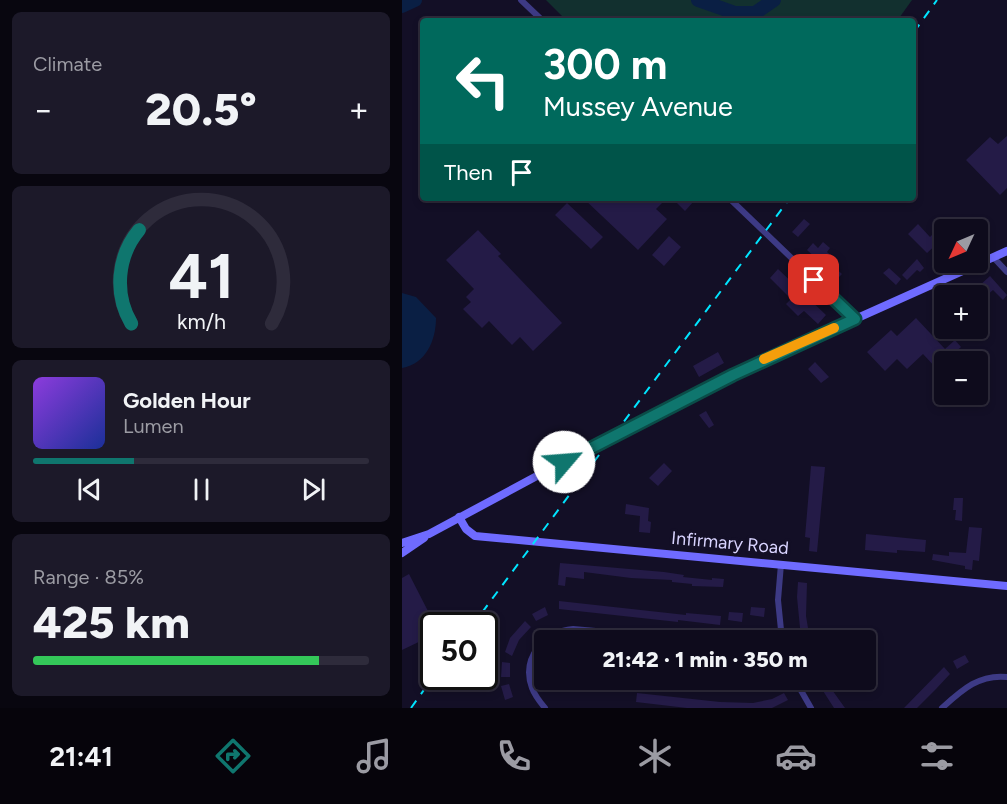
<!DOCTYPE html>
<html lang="en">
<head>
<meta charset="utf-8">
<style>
	:root { --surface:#0e0b1c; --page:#1c1929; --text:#f1f3f6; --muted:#9b9ba3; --line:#2e2b3b; --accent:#0f766e }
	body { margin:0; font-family:Figtree,sans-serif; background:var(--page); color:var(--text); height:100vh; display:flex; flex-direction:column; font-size:22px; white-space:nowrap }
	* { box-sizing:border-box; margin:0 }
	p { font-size:20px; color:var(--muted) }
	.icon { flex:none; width:33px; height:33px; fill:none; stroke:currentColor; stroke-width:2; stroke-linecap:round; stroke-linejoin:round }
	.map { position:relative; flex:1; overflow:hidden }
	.details { display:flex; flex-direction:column; gap:12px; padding:12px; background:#08060f; width:402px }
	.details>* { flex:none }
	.guide { position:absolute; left:18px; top:18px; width:496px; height:183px; border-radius:6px; box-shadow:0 3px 9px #0003,0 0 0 2px var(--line); background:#00695c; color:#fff; overflow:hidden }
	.needle { width:39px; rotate:226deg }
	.tools { position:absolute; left:532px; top:219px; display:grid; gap:12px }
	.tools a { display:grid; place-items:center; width:54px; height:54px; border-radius:6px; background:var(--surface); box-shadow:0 3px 9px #0003,0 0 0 2px var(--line); font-size:30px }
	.speed { position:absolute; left:18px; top:612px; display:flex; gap:12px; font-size:30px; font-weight:700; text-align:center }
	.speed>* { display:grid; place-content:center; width:78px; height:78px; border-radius:50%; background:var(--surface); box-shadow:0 3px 9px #0003,0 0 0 2px var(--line); line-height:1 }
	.speed .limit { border:3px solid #111; border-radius:9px; background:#fff; color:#111 }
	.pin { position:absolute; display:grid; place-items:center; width:51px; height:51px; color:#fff; margin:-26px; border-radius:12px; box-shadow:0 3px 9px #0006 }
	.me { position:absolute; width:66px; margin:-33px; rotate:63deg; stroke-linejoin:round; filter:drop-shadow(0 0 4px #0008) }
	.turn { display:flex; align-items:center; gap:21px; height:126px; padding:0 24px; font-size:27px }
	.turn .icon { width:78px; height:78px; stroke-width:2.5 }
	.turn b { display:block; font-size:42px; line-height:51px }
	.then { display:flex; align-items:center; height:57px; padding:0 24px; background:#0003; gap:12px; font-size:22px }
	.big { font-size:45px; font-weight:800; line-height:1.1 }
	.details .widget { flex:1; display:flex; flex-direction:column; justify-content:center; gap:9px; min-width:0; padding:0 21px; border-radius:9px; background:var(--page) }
	.details .dial { align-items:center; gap:0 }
	.dial svg { height:156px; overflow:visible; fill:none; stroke:var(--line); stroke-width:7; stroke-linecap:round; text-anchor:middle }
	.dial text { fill:var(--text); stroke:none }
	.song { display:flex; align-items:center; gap:18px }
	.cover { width:72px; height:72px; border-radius:9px; background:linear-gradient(135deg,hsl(270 70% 55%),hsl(230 70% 35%)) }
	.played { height:6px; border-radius:3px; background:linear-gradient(90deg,var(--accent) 30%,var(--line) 30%) }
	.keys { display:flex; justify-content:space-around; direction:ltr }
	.heat { display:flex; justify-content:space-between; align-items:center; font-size:33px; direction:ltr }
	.charge { height:9px; border-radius:4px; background:linear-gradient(90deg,#34c759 85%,var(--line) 0) }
	.trip { position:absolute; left:132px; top:630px; width:342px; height:60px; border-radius:6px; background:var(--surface); box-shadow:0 3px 9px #0003,0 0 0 2px var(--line); font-weight:800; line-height:60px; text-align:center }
	.dock { display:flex; height:96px; justify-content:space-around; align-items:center; background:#06040b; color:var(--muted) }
	.dock .icon { width:42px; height:42px }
	.dock .current { color:var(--accent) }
	.dock b { font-size:27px; color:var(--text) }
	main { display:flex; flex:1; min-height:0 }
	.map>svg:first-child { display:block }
	.green { fill:#12302f }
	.water { fill:#0a1f44 }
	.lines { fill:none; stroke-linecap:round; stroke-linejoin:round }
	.river { stroke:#0a1f44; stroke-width:14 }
	.building { fill:#241b47 }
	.street { stroke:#3d3a85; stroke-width:6 }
	.secondary { stroke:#6f6bff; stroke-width:8 }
	.rail { stroke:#00e5ff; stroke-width:2; stroke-dasharray:9 8; stroke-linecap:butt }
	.route-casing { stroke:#0a4d48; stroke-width:15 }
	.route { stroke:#0f766e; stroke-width:10 }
	.slow { stroke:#f59e0b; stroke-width:10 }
	.labels { text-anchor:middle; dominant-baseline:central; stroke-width:6; stroke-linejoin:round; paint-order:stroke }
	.street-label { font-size:18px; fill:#d9d4ff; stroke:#130f26 }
</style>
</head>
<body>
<main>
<section class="details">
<div class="widget"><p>Climate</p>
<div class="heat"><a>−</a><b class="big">20.5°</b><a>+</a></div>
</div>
<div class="widget dial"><svg viewBox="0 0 100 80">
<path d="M14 69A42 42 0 1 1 86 69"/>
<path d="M14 69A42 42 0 0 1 18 21" stroke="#0f766e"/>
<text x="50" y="56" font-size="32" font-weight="700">41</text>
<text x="50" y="72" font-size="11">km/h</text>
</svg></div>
<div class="widget">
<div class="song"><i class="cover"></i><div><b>Golden Hour</b><p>Lumen</p></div></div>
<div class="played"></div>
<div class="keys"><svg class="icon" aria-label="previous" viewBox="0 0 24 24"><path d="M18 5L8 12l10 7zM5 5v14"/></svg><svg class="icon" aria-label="pause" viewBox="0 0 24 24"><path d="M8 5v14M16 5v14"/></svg><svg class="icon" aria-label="next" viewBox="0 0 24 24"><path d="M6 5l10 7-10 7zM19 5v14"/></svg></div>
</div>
<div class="widget"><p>Range · 85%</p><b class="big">425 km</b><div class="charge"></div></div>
</section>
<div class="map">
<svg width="605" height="708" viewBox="0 0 605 708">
	<rect width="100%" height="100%" fill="#130f26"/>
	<!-- green -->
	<path class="green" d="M144,0H510L495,21H165Z"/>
	<!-- water -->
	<path class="water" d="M0,293L14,297L34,318C34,340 24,364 0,368Z"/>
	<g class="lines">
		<!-- river -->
		<path class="river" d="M296,0L333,13H353L372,0
			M0,6L13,0"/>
	</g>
	<!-- building -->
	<path class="building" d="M605,136V188L598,195L564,160L588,137L596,144Z
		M181,198H265L254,209L265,219L236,250Z
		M270,198H288L292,201L283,211Z
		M165,203L201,237L189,249L153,215Z
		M402,219L408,224L396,237L390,232Z
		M516,224L528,237L532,233L539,240L525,253L506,234Z
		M76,230L99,254L96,256L160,323L131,351L118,337L110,345L87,321L80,328L61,309L69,302L64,297L72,289L44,260Z
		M267,236L279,247L262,266L250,255Z
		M421,242L428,248L425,252L434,260L430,265L440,274L433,281L428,277L431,274L405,250L411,243L416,248Z
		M515,259L522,268L518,272L515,270L505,280L500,275Z
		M487,268L499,279L494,285L481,273Z
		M376,269L424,315L416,324L402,311L396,316L384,304L389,299L368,278Z
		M588,276L605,295L601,300L591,290L584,296L576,287Z
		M514,318L543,349L553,340L559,347L535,369L521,354L505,369L495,359L483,371L465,352L489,330L495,336Z
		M316,352L322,363L297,377L291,366Z
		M413,362L427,377L419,383L406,369Z
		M304,411L312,425L307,428L297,415Z
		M262,463L270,471L256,486L247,478Z
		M409,466L423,467L415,552L407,551L408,538L403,537Z
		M552,498H561L560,521L553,520L554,510H551Z
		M224,504L247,508L246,521L249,522L248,533L237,532L238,516L223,514Z
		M567,527L580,528L577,561L571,560L570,570L563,569V566L530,560L531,554L547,556V552L564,553Z
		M464,534L524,540L523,552L495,550V553L463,550Z
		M158,563L262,572L282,575L281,577L310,580V578L322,579L321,587L290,586V584L270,582V580L229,578L182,572V579L164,577L163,586L156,585Z
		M7,574L28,615L16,620L25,638L0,650V578Z
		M396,582L405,583L404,616L408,640H399V638L395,597Z
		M157,601L284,615V613L319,616L318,625L276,620V622L157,609Z
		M143,607L146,615L134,621L130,614Z
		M349,607L363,608L362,617L348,615Z
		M327,612L341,613L340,622L326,620Z
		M123,621L129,627L117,640L110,656L103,652L108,638Z
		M563,655L567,662L555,669L551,661Z
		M100,662L108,663V677H99Z
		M542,667L548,674L534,689L515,708H502Z
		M414,680H423L443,708H432Z
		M107,684L111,697L103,700L99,686Z
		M235,693L318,702L351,703L370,699L382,693L386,700L370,708H285L234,702Z"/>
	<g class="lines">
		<!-- street -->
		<path class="street" d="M119,0L141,21
			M327,198L453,319
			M591,257L605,272
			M379,564L376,600L380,640
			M343,640L379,633
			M393,680L409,708
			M143,708C138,702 133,696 130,688C119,658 142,631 171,629L296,640
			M540,708C560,690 577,674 605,677"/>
		<!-- secondary -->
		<path class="secondary" d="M57,517L64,529L73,536L605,586
			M0,543L27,534L146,470L364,359L605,251
			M0,553L22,538"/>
		<!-- rail -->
		<path class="rail" d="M512,32L535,0
			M70,626L388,198
			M9,708L32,676"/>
	</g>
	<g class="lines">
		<!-- route casing -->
		<g class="route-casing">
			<path id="route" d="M162,462L331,375L453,319L412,280"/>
		</g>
		<!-- route -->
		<use href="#route" class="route"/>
		<!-- slow -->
		<path class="slow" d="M362,359L432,328"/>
	</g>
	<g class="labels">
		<!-- street labels -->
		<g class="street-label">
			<text transform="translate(328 543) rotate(5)">Infirmary Road</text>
		</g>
	</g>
</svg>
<div class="tools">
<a><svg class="needle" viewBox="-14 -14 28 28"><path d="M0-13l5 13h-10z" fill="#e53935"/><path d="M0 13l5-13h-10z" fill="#9b9ba3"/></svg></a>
<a>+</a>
<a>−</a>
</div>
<div class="speed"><div class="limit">50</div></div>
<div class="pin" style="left:412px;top:280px;background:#d93025"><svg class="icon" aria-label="arrive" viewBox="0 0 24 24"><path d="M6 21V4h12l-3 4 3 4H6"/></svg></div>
<svg class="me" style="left:162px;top:462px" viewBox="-20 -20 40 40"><circle r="19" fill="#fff"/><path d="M0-13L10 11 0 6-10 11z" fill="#0f766e"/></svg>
<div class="trip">21:42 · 1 min · 350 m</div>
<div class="guide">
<div class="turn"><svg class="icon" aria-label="left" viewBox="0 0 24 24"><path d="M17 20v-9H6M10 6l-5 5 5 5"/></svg><div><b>300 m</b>Mussey Avenue</div></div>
<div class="then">Then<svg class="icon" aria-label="arrive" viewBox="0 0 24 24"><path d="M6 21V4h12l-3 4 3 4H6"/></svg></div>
</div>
</div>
</main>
<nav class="dock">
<b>21:41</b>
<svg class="icon current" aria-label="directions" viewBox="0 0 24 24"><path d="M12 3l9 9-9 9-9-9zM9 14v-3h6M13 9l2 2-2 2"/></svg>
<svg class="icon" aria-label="music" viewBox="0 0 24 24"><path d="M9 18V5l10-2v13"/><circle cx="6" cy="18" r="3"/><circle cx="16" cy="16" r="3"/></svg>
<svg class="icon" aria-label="phone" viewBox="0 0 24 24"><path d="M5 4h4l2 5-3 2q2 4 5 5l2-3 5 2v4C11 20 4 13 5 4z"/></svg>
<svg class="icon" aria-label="climate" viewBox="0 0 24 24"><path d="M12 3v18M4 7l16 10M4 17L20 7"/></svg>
<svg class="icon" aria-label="car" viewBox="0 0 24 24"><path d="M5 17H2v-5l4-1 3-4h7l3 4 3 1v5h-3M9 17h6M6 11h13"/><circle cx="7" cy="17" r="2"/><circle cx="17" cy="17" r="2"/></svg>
<svg class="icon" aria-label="filters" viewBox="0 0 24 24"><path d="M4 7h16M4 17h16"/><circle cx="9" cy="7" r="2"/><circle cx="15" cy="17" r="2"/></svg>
</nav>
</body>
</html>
